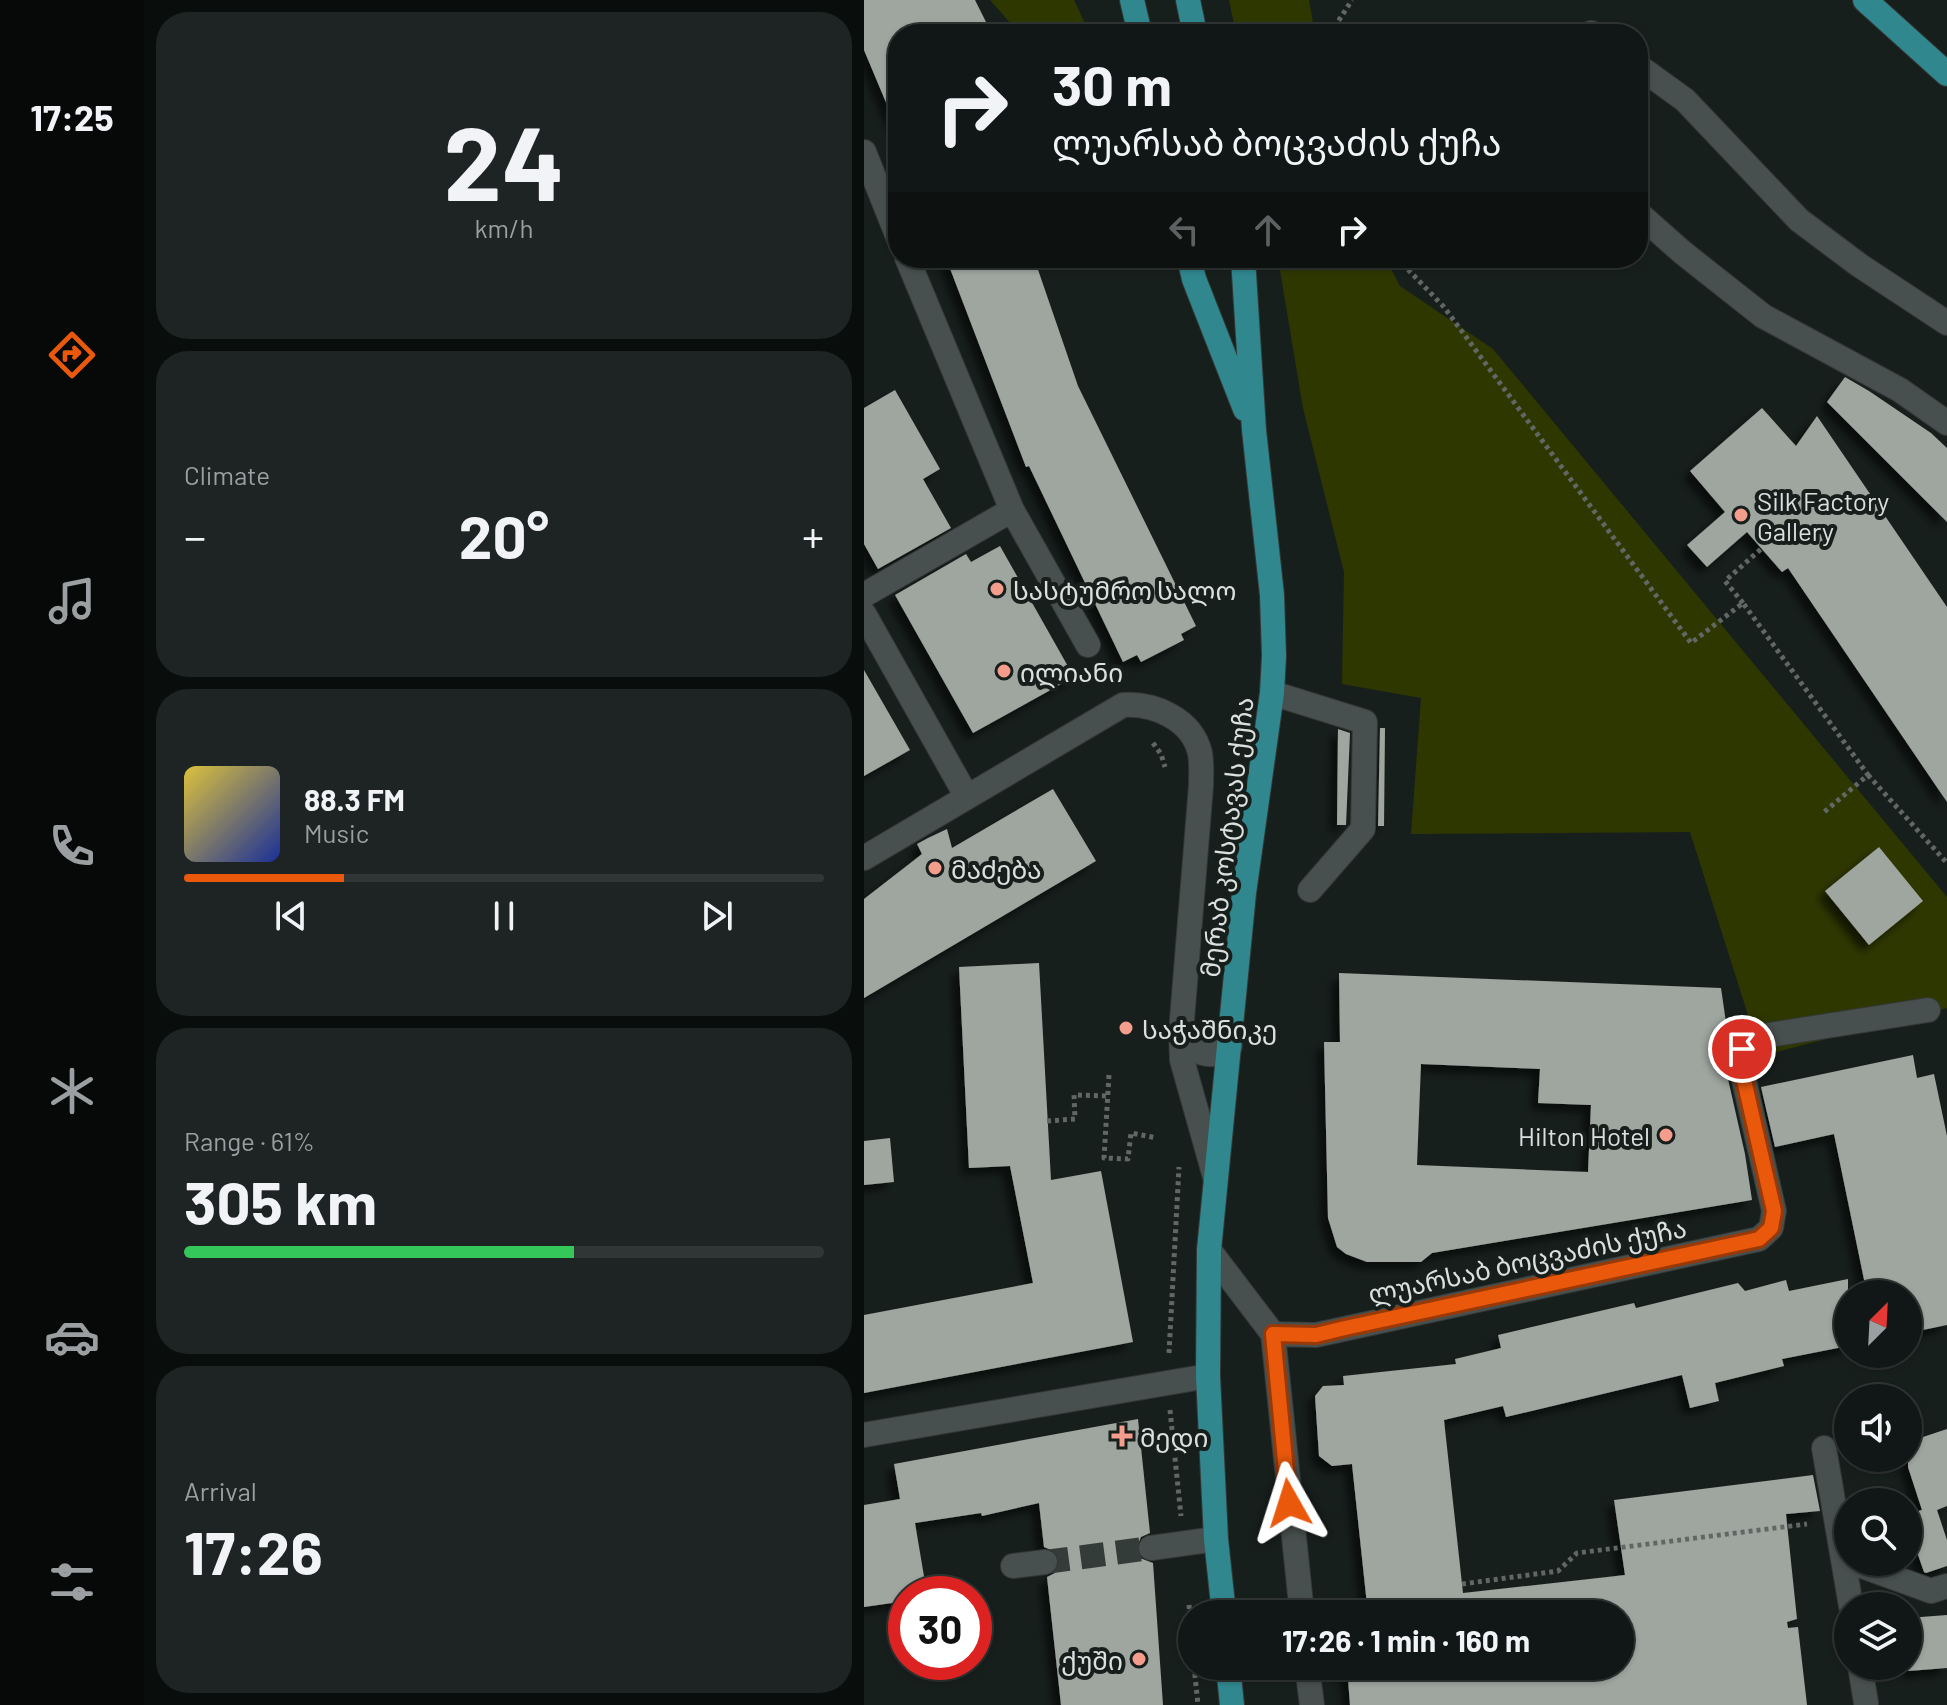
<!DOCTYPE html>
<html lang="en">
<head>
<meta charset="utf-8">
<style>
	:root { --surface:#111716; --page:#1e2423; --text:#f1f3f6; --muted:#9c9fa1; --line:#303635; --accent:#ea580c }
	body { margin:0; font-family:Barlow,"Noto Sans Georgian",sans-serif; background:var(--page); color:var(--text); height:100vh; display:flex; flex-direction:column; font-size:30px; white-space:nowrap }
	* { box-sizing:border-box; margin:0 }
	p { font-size:26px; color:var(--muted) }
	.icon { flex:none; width:44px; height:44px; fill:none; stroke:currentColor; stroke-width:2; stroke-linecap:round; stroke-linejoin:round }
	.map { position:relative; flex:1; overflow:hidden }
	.drawer { display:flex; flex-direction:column; gap:12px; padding:12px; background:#090d0c; width:720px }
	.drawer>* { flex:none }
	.banner { position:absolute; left:24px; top:24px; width:760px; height:244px; border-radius:32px; box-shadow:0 2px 6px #0004,0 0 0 2px var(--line); background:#111716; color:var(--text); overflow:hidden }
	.needle { width:52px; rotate:24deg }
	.controls { position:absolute; left:970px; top:1280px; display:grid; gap:16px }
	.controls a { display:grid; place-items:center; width:88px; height:88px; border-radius:50%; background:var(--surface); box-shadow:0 2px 6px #0004,0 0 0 2px var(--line); font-size:40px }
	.speed { position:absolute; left:24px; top:1576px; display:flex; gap:16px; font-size:40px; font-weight:700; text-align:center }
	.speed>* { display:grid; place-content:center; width:104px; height:104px; border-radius:50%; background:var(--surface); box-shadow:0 2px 6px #0004,0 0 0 2px var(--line); line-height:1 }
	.speed .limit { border:12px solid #d22; background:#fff; color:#111 }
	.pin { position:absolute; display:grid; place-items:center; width:68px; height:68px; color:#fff; margin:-34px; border:4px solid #fff; border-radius:50%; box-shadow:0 2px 8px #0007 }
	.me { position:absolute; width:88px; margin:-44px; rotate:354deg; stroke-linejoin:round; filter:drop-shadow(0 0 6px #0008) }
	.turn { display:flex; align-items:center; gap:28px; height:168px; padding:0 32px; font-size:36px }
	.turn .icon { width:104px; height:104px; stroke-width:2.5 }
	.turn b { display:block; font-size:56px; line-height:68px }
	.lanes { display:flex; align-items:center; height:76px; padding:0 32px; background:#0003; justify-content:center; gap:40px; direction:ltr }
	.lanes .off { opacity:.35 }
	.big { font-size:60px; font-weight:700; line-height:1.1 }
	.drawer .widget { flex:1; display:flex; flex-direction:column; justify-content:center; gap:12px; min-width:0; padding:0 28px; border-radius:32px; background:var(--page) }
	.drawer .dial { align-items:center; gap:0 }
	.dial b { font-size:104px; line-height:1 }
	.song { display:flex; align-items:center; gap:24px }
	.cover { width:96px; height:96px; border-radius:12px; background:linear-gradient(135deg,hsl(50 70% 55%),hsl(230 70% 35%)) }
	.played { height:8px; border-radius:4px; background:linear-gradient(90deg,var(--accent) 25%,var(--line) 25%) }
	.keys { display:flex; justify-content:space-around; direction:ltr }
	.heat { display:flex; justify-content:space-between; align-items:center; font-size:44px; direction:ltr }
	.charge { height:12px; border-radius:6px; background:linear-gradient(90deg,#34c759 61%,var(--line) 0) }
	.trip { position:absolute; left:314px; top:1600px; width:456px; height:80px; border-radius:40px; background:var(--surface); box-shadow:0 2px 6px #0004,0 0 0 2px var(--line); font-weight:700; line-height:80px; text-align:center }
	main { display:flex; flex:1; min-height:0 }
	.tab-bar { display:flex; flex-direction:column; width:144px; justify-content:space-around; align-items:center; background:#070909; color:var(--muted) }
	.tab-bar .icon { width:56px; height:56px }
	.tab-bar .current { color:var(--accent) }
	.tab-bar b { font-size:36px; color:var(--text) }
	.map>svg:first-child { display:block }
	.green { fill:#2f3701 }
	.building { fill:#9fa6a0; fill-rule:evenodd; filter:url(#shadow) }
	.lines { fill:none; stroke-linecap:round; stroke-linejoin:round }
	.minor-tunnel { stroke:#343c3a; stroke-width:24; stroke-dasharray:24 12; stroke-linecap:butt }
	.minor-casing { stroke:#333837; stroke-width:26 }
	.major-casing { stroke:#333837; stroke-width:26 }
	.path { stroke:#606765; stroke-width:5; stroke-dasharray:4 4; stroke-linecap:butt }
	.minor { stroke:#47504e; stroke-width:24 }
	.major { stroke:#30878e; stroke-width:24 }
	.route-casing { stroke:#983908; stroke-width:20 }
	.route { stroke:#ea580c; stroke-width:14 }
	.poi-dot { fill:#f49d8c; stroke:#171f1d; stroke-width:3 }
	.labels { text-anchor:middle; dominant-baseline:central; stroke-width:8; stroke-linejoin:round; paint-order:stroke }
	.poi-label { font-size:26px; fill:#dbe0df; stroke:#171f1d; text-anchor:start }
	.street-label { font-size:26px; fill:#dbe0df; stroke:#171f1d }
</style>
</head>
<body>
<main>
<nav class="tab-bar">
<b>17:25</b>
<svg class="icon current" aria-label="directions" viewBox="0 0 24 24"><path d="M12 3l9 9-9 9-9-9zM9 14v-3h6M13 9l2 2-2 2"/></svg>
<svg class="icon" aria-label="music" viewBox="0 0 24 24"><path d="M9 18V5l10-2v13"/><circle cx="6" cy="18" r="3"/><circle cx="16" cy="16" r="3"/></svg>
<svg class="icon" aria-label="phone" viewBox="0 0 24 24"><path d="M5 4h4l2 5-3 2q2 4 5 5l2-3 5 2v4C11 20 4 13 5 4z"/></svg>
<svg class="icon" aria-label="climate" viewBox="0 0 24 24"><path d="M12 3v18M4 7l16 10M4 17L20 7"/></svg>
<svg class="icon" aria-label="car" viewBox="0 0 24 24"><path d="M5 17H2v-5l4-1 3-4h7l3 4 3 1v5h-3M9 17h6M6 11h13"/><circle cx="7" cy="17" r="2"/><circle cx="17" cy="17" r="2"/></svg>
<svg class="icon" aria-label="filters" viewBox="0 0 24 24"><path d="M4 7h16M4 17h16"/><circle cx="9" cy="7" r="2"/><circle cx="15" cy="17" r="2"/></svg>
</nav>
<section class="drawer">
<div class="widget dial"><b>24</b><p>km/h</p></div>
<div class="widget"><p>Climate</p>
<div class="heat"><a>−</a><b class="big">20°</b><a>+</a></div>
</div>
<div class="widget">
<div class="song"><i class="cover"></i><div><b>88.3 FM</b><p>Music</p></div></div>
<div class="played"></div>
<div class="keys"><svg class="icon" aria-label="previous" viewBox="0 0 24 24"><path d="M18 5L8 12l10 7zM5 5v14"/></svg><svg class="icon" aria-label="pause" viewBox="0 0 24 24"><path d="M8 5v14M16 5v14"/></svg><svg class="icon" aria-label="next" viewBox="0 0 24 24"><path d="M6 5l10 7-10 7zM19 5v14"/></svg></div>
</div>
<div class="widget"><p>Range · 61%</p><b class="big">305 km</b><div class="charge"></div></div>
<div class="widget"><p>Arrival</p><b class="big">17:26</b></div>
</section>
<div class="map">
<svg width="1083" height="1705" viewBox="0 0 1083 1705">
	<defs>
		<filter id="shadow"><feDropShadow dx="-7" dy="7" stdDeviation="4" flood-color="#0009"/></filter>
	</defs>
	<rect width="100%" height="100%" fill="#171f1d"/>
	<!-- green -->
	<path class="green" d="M126,0H210L226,34H156Z
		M365,0H445L451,34H372Z
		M414,258H521L536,286L629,349L1083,897V1008L897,1056L826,832L547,834L557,698L478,684L480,572L439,408Z"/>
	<!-- building -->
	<path class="building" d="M0,0H111L128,34H34V131L0,50Z
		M82,258H170L214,386L332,626L317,634L320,640L277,662L273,655L259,662L165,466L162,467Z
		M981,377L1005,391L1067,433L1083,448V522L963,402Z
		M31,390L76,469L59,479L87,528L14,569L0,544V408Z
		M898,408L932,446L953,416L1083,607V802L924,568L918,572L883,532L843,567L823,545L861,512L826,471Z
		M136,546L210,677L109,733L31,595L102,554L107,562Z
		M0,670L46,750L0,776Z
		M516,728H521L520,826H514Z
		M474,729L486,733L482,825H473Z
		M189,789L232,861L0,998V899L58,854L53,844L64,838L83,829L88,848Z
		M1015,847L1059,901L1005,945L961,891Z
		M175,963L187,1180L237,1171L269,1342L0,1393V1315L169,1283L146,1166L105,1168L95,967Z
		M475,973L857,988L865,1043L862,1070L881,1154L888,1200L568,1253L557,1262H503L482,1254L473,1247L464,1218L460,1042H476ZM557,1064L676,1069L674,1103L727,1105L724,1172L553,1165Z
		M1049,1055L1053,1078L1070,1074L1083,1136V1325L1044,1333V1294H1003L970,1134L911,1147L897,1087Z
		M26,1138L30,1182L0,1185V1141Z
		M984,1279V1346L918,1359L920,1366L851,1383L855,1401L826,1408L818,1375L642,1417L639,1406L580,1420L599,1593L761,1575L750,1500L949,1475L956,1511L922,1514L933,1619L923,1622L924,1628L934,1627L943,1705H486L483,1666H756V1614H504L488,1464L468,1466L455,1456L451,1396L459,1386L480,1385L479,1376L592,1364L591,1359L637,1348L634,1335L770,1303L772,1308L874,1283L881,1291L922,1280L925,1291Z
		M274,1419L286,1533L277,1537L272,1549L276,1558L289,1563L299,1705H197L183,1577L191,1573L196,1561L192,1552L180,1547L175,1503L118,1516L117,1513L51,1523L63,1594H42V1601L0,1607V1505L36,1499L30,1464Z
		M1083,1429V1506L1073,1510L1083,1540V1566L1062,1573L1060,1572L1044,1526V1514L1058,1510L1044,1467V1442Z
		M1083,1615V1668L1044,1671V1618Z"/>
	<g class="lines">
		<!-- minor-tunnel -->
		<path class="minor-tunnel" d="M181,1562L287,1548"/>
		<!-- minor casing -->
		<g class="minor-casing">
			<path id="minor" d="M727,33L729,34
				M774,66L821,100L935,220L995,265L1083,323
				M0,152L34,237
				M774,213L818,252L899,316L1036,390L1083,423
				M43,258L148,510L224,645
				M0,595L148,510
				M0,614L103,797
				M408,693L501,722L499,829L446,890
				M0,858L259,705C290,703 328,719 336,753C338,763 337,775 337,786L317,1032L318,1060L351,1177
				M317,1032C327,1053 347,1062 366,1046
				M345,1250L409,1334L438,1614
				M409,1334L452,1335L895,1239L907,1228L910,1211L877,1067L878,1049L886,1038L1064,1010
				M0,1435L344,1376
				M960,1448L987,1606
				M287,1548L352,1539
				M987,1562L1067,1591L1083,1586
				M149,1566L181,1562
				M443,1666L448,1705
				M996,1666L1002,1703"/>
		</g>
		<!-- major casing -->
		<g class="major-casing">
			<path id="major" d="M268,0L276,34
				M324,0L331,34
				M1001,0L1083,74
				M325,258L330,279L381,409
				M360,1614L352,1539L344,1376L345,1250L380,893L408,693L410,656L408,595L390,430L379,258
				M364,1666L368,1705"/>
		</g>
		<!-- path -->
		<path class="path" d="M466,34L488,0
			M533,258L580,307L827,643L879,603L1004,775L959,813
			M879,603L861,581L897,549
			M289,743L297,754L301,767
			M1004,775L1083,863
			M245,1075L240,1158L264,1159L267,1133L293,1138
			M183,1121L211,1119L210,1095L243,1096
			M305,1353L315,1167
			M306,1410L317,1516
			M598,1584L694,1571L713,1553L943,1524
			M325,1605L328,1636
			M473,1613L504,1611
			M330,1666L334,1705"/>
		<!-- minor -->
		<use href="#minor" class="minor"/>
		<!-- major -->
		<use href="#major" class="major"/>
	</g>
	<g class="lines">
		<!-- route casing -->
		<g class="route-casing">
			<path id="route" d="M425,1503L409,1334L452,1335L481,1328L895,1239L907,1228L910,1211L877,1067L878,1049"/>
		</g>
		<!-- route -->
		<use href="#route" class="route"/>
	</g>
	<!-- markers -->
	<g class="poi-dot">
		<circle cx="877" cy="515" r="8"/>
		<circle cx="133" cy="589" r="8"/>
		<circle cx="140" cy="671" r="8"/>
		<circle cx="71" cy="868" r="8"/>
		<circle cx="262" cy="1028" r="8"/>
		<circle cx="802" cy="1135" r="8"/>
		<path d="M254 1424h8v8h8v8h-8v8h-8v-8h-8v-8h8z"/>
		<circle cx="275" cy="1659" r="8"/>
	</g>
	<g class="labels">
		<!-- poi labels -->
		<g class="poi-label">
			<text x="893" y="500">Silk Factory<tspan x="893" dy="30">Gallery</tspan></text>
			<text x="149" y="589">სასტუმრო სალო</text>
			<text x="156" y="671">ილიანი</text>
			<text x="87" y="868">მაძება</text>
			<text x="278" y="1028">საჭაშნიკე</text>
			<text x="786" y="1135" text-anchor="end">Hilton Hotel</text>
			<text x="276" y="1436">მედი</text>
			<text x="259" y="1659" text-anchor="end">ქუში</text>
		</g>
		<!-- street labels -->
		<g class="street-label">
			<text transform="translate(362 837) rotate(-83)">მერაბ კოსტავას ქუჩა</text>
			<text transform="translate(663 1260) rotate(-12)">ლუარსაბ ბოცვაძის ქუჩა</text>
		</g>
	</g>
</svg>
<div class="controls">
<a><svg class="needle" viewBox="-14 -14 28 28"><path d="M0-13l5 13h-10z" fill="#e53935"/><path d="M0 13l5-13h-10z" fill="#9c9fa1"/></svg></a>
<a><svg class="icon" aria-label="sound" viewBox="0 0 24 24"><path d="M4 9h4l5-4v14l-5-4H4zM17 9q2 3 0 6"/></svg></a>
<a><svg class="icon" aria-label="search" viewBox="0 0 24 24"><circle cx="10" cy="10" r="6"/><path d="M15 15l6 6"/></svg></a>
<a><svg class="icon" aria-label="layers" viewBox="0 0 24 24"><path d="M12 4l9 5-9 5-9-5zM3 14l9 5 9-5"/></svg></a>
</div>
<div class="speed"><div class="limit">30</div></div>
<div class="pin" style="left:878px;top:1049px;background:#d93025"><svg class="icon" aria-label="arrive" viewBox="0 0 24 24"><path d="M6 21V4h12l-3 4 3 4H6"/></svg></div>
<svg class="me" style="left:425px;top:1503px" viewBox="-20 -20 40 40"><path d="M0-17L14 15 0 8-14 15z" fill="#ea580c" stroke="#fff" stroke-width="4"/></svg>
<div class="trip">17:26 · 1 min · 160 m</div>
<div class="banner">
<div class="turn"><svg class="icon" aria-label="right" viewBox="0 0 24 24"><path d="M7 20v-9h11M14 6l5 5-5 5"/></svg><div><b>30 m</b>ლუარსაბ ბოცვაძის ქუჩა</div></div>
<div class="lanes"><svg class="icon off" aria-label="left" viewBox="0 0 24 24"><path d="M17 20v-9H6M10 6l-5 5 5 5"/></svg><svg class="icon off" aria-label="ahead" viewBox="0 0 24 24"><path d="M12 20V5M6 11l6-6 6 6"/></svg><svg class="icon" aria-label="right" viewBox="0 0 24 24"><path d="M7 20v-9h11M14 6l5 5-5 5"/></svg></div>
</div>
</div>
</main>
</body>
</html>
